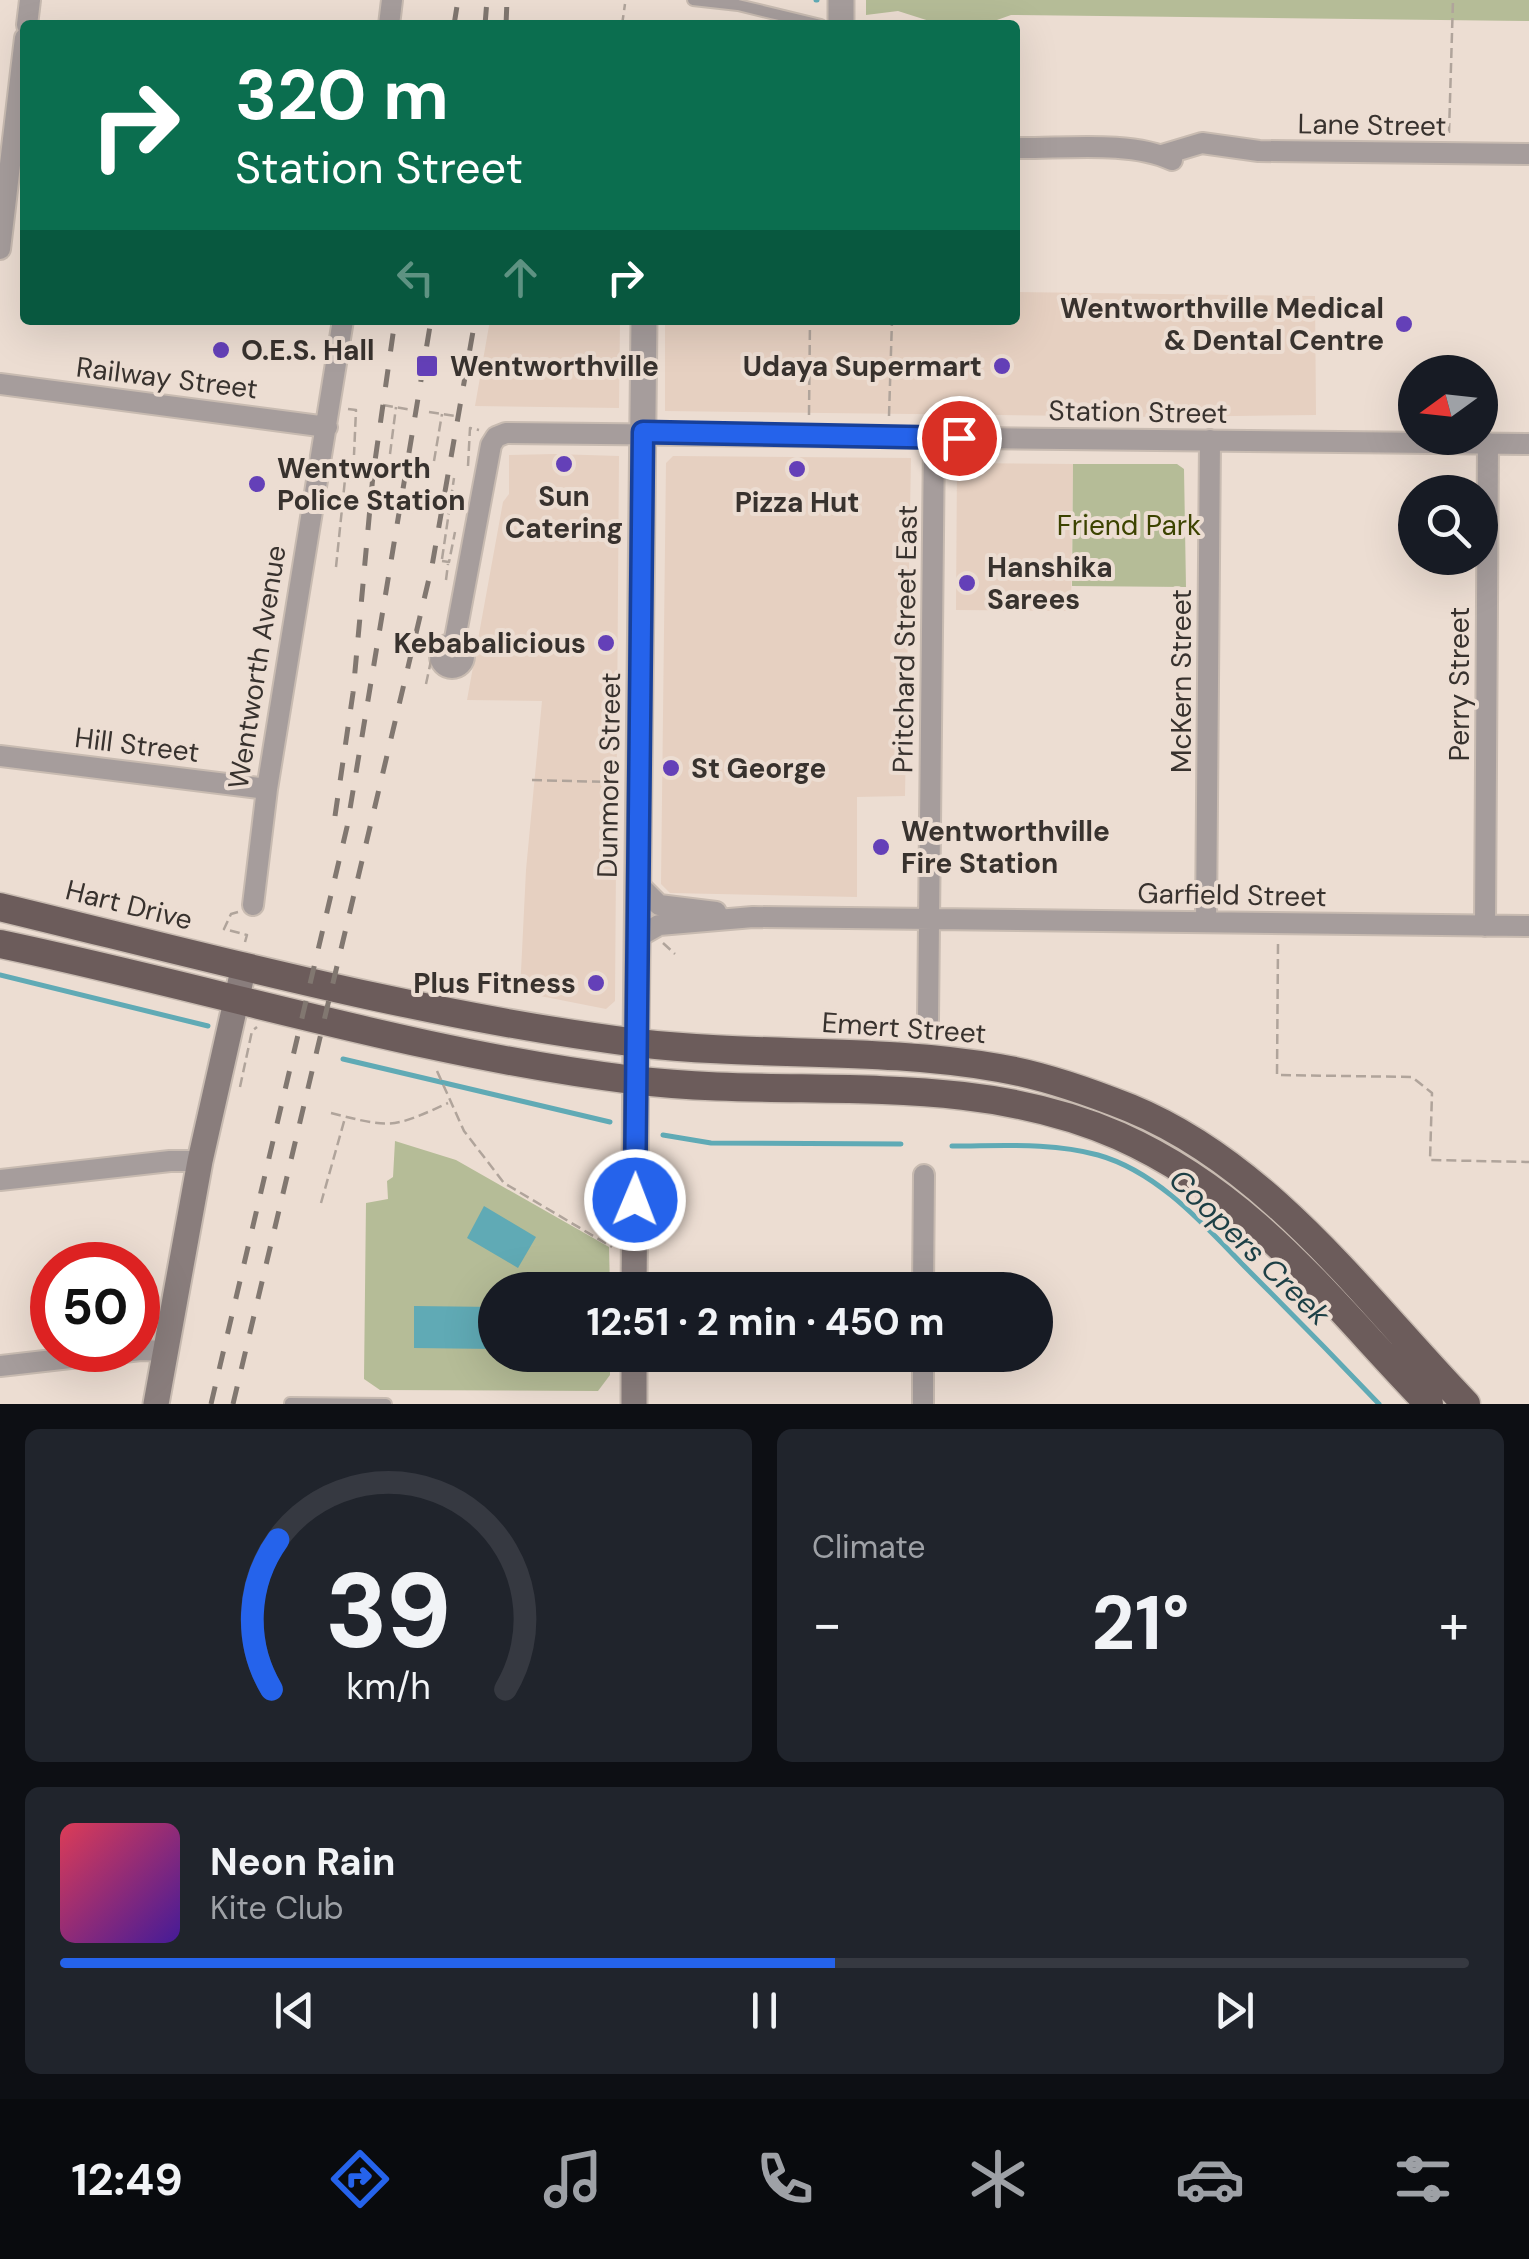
<!DOCTYPE html>
<html lang="en">
<head>
<meta charset="utf-8">
<style>
	:root { --surface:#171b24; --page:#20242c; --text:#f1f3f6; --muted:#9ea1a6; --line:#363941; --accent:#2563eb }
	body { margin:0; font-family:"DM Sans",sans-serif; background:var(--page); color:var(--text); height:100vh; display:flex; flex-direction:column; font-size:38px; white-space:nowrap }
	* { box-sizing:border-box; margin:0 }
	p { font-size:32px; color:var(--muted) }
	.icon { flex:none; width:55px; height:55px; fill:none; stroke:currentColor; stroke-width:2; stroke-linecap:round; stroke-linejoin:round }
	.map { position:relative; height:1404px; overflow:hidden }
	.side { display:flex; flex-direction:column; gap:25px; padding:25px; background:#0d0f14; flex:1 }
	.side>* { flex:none }
	.hud { position:absolute; left:20px; top:20px; width:1000px; height:305px; border-radius:10px; box-shadow:0 10px 40px #0002; background:#0b6e4f; color:#fff; overflow:hidden }
	.needle { width:65px; rotate:255deg }
	.tools { position:absolute; left:1398px; top:355px; display:grid; gap:20px }
	.tools a { display:grid; place-items:center; width:100px; height:100px; border-radius:50%; background:var(--surface); box-shadow:0 10px 40px #0002; font-size:50px }
	.speed { position:absolute; left:30px; top:1242px; display:flex; gap:20px; font-size:50px; font-weight:700; text-align:center }
	.speed>* { display:grid; place-content:center; width:130px; height:130px; border-radius:50%; background:var(--surface); box-shadow:0 10px 40px #0002; line-height:1 }
	.speed .limit { border:15px solid #d22; background:#fff; color:#111 }
	.pin { position:absolute; display:grid; place-items:center; width:85px; height:85px; color:#fff; margin:-42px; border:5px solid #fff; border-radius:50%; box-shadow:0 2px 10px #0007 }
	.me { position:absolute; width:110px; margin:-55px; rotate:1deg; stroke-linejoin:round; filter:drop-shadow(0 0 8px #0008) }
	.turn { display:flex; align-items:center; gap:35px; height:210px; padding:0 50px; font-size:45px }
	.turn .icon { width:130px; height:130px; stroke-width:2.5 }
	.turn b { display:block; font-size:70px; line-height:85px }
	.lanes { display:flex; align-items:center; height:95px; padding:0 50px; background:#0003; justify-content:center; gap:50px; direction:ltr }
	.lanes .off { opacity:.35 }
	.big { font-size:75px; font-weight:700; line-height:1.1 }
	.side .card { flex:1; display:flex; flex-direction:column; justify-content:center; gap:15px; min-width:0; padding:0 35px; border-radius:15px; background:var(--page) }
	.side .dial { align-items:center; gap:0 }
	.dial svg { height:260px; overflow:visible; fill:none; stroke:var(--line); stroke-width:7; stroke-linecap:round; text-anchor:middle }
	.dial text { fill:var(--text); stroke:none }
	.song { display:flex; align-items:center; gap:30px }
	.cover { width:120px; height:120px; border-radius:15px; background:linear-gradient(135deg,hsl(350 70% 55%),hsl(260 70% 35%)) }
	.played { height:10px; border-radius:5px; background:linear-gradient(90deg,var(--accent) 55%,var(--line) 55%) }
	.keys { display:flex; justify-content:space-around; direction:ltr }
	.heat { display:flex; justify-content:space-between; align-items:center; font-size:55px; direction:ltr }
	.side .tiles { flex:1; display:grid; gap:25px; grid-template-columns:1fr 1fr }
	.card:last-child { grid-column:span 2 }
	.trip { position:absolute; left:478px; top:1272px; width:575px; height:100px; border-radius:50px; background:var(--surface); box-shadow:0 10px 40px #0002; font-weight:700; line-height:100px; text-align:center }
	.menu { display:flex; height:160px; justify-content:space-around; align-items:center; background:#090b0e; color:var(--muted) }
	.menu .icon { width:70px; height:70px }
	.menu .current { color:var(--accent) }
	.menu b { font-size:45px; color:var(--text) }
	.map>svg:first-child { display:block }
	.built { fill:#e6d0c1 }
	.green { fill:#b5bc97 }
	.water { fill:#60aab5 }
	.lines { fill:none; stroke-linecap:round; stroke-linejoin:round }
	.stream { stroke:#60aab5; stroke-width:5 }
	.service-casing { stroke:#c8bbb1; stroke-width:14 }
	.minor-casing { stroke:#c8bbb1; stroke-width:24 }
	.tertiary-casing { stroke:#c8bbb1; stroke-width:29 }
	.secondary-casing { stroke:#c8bbb1; stroke-width:29 }
	.trunk-casing { stroke:#c8bbb1; stroke-width:31 }
	.path { stroke:#b0a49b; stroke-width:2.5; stroke-dasharray:10 5; stroke-linecap:butt }
	.service { stroke:#a69d9c; stroke-width:10 }
	.minor { stroke:#a69d9c; stroke-width:20 }
	.tertiary { stroke:#a69d9c; stroke-width:25 }
	.secondary { stroke:#897d7c; stroke-width:25 }
	.trunk { stroke:#6c5c5b; stroke-width:28 }
	.rail { stroke:#817770; stroke-width:5; stroke-dasharray:18 18; stroke-linecap:butt }
	.path-bridge { stroke:#b0a49b; stroke-width:2.5; stroke-dasharray:10 5; stroke-linecap:butt }
	.route-casing { stroke:#184099; stroke-width:25 }
	.route { stroke:#2563eb; stroke-width:18 }
	.poi-dot { fill:#6440b8; stroke:#ecddd2; stroke-width:4 }
	.labels { text-anchor:middle; dominant-baseline:central; stroke-width:8; stroke-linejoin:round; paint-order:stroke }
	.street-label { font-size:28px; fill:#38322e; stroke:#ecddd2 }
	.poi-label { font-size:28px; font-weight:bold; fill:#38322e; stroke:#ecddd2; text-anchor:start }
	.park-label { font-size:28px; fill:#3c4300; stroke:#ecddd2 }
	.water-label { font-size:30px; font-style:italic; fill:#1c3f45; stroke:#ecddd2 }
</style>
</head>
<body>
<div class="map">
<svg width="1529" height="1404" viewBox="0 0 1529 1404">
	<rect width="100%" height="100%" fill="#ecddd2"/>
	<!-- built -->
	<path class="built" d="M1015,292L1315,296L1316,415L1161,417L665,411V320H1015Z
		M490,320H620L619,408L475,406Z
		M555,454L619,456L615,1001L606,1009L520,992L526,870L542,701L467,700L503,502L509,494V455Z
		M673,456L911,458L905,796L857,797V897L670,893L661,884L666,463Z
		M957,463L1073,464L1071,611L956,610Z"/>
	<!-- green -->
	<path class="green" d="M866,0H1529V21L1011,15L983,25H942L898,11L866,15Z
		M1073,464H1177L1184,469L1186,587L1072,586Z
		M395,1141L456,1160L609,1247L610,1290H495V1355H610V1375L598,1391L380,1390L364,1379L366,1203L388,1199L387,1181L393,1177Z"/>
	<!-- water -->
	<path class="water" d="M484,1206L536,1237L518,1268L467,1238Z
		M414,1306L495,1307V1349L414,1348Z"/>
	<g class="lines">
		<!-- stream -->
		<path class="stream" d="M816,0H817
			M0,975L208,1026
			M343,1059L610,1122
			M663,1135L711,1143L901,1144
			M952,1146C1000,1146 1052,1142 1098,1155C1162,1173 1210,1232 1255,1277C1297,1319 1338,1361 1379,1404"/>
		<!-- service casing -->
		<g class="service-casing">
			<path id="service" d="M693,0L738,5L821,25
				M290,1403L386,1404"/>
		</g>
		<!-- minor casing -->
		<g class="minor-casing">
			<path id="minor" d="M27,25L30,0
				M389,25L392,0
				M1015,148C1060,149 1131,140 1172,160
				M1162,155L1202,143L1259,151L1529,154
				M0,249L25,38
				M0,384L327,427
				M440 656a12 12 0 1 1 24 0a12 12 0 1 1-24 0Z
				M454,644L491,445L496,437L506,433L1529,444
				M0,756L267,789
				M638,884L659,905L716,912
				M253,905L267,789L343,320
				M1206,922L1210,440
				M1485,926L1488,443
				M638,937L659,925L753,917L1529,926
				M928,1020L934,437
				M0,1180L170,1161H200
				M923,1290L924,1175
				M0,1366L141,1350L165,1351
				M923,1404V1355"/>
		</g>
		<!-- tertiary casing -->
		<g class="tertiary-casing">
			<path id="tertiary" d="M841,0V25
				M636,1042L644,320"/>
		</g>
		<!-- secondary casing -->
		<g class="secondary-casing">
			<path id="secondary" d="M634,1290L636,1042
				M156,1404L200,1161L244,966
				M634,1404V1355"/>
		</g>
		<!-- trunk casing -->
		<g class="trunk-casing">
			<path id="trunk" d="M0,907C211,958 423,1016 638,1043C758,1057 880,1047 999,1068C1042,1075 1090,1092 1130,1108C1269,1165 1365,1299 1466,1404
				M0,944C211,988 419,1054 633,1080C796,1100 965,1068 1119,1136C1255,1197 1329,1301 1429,1404"/>
		</g>
		<!-- path -->
		<path class="path" d="M622,25L625,4
			M1449,133L1453,0
			M383,405L412,410
			M348,409L356,410L354,455
			M429,412L456,416
			M809,415L810,320
			M889,416L892,320
			M390,454L396,407
			M434,461L442,414
			M442,559L454,478
			M442,561L449,562L455,532
			M336,567L347,460
			M446,580L448,564
			M426,684L435,642
			M532,780L609,782L619,785
			M238,912L231,914L224,929L247,935L245,942
			M663,943L675,954
			M1278,944L1277,1075L1412,1077L1432,1093L1430,1160L1529,1162
			M437,1071L464,1131L504,1183L612,1247
			M240,1087L252,1031L257,1027
			M331,1113C391,1128 391,1129 448,1103
			M321,1203L345,1118"/>
		<!-- service -->
		<use href="#service" class="service"/>
		<!-- minor -->
		<use href="#minor" class="minor"/>
		<!-- tertiary -->
		<use href="#tertiary" class="tertiary"/>
		<!-- secondary -->
		<use href="#secondary" class="secondary"/>
		<!-- trunk -->
		<use href="#trunk" class="trunk"/>
		<!-- rail -->
		<path class="rail" d="M454,25L458,0
			M485,25L487,0
			M506,25L507,0
			M335,816L353,693L373,475L395,320
			M211,1404L347,827L431,320
			M233,1404L432,566L475,320"/>
		<!-- path-bridge -->
		<path class="path-bridge" d="M468,466L470,428L479,430"/>
	</g>
	<g class="lines">
		<!-- route casing -->
		<g class="route-casing">
			<path id="route" d="M635,1200L643,432L959,438"/>
		</g>
		<!-- route -->
		<use href="#route" class="route"/>
	</g>
	<!-- markers -->
	<g class="poi-dot">
		<circle cx="1404" cy="324" r="10"/>
		<circle cx="221" cy="350" r="10"/>
		<rect x="415" y="354" width="24" height="24" rx="5"/>
		<circle cx="1002" cy="366" r="10"/>
		<circle cx="564" cy="464" r="10"/>
		<circle cx="797" cy="469" r="10"/>
		<circle cx="257" cy="484" r="10"/>
		<circle cx="967" cy="583" r="10"/>
		<circle cx="606" cy="643" r="10"/>
		<circle cx="671" cy="768" r="10"/>
		<circle cx="881" cy="847" r="10"/>
		<circle cx="596" cy="983" r="10"/>
	</g>
	<g class="labels">
		<!-- street labels -->
		<g class="street-label">
			<text transform="translate(1372 125) rotate(1)">Lane Street</text>
			<text transform="translate(167 378) rotate(7)">Railway Street</text>
			<text transform="translate(1138 412) rotate(1)">Station Street</text>
			<text transform="translate(905 639) rotate(-89)">Pritchard Street East</text>
			<text transform="translate(257 667) rotate(-81)">Wentworth Avenue</text>
			<text transform="translate(1181 681) rotate(-90)">McKern Street</text>
			<text transform="translate(1459 684) rotate(-90)">Perry Street</text>
			<text transform="translate(137 745) rotate(7)">Hill Street</text>
			<text transform="translate(609 775) rotate(-89)">Dunmore Street</text>
			<text transform="translate(1232 895) rotate(1)">Garfield Street</text>
			<text transform="translate(129 905) rotate(14)">Hart Drive</text>
			<text transform="translate(904 1028) rotate(4)">Emert Street</text>
		</g>
		<!-- poi labels -->
		<g class="poi-label">
			<text x="1384" y="308" text-anchor="end">Wentworthville Medical<tspan x="1384" dy="32">&amp; Dental Centre</tspan></text>
			<text x="241" y="350">O.E.S. Hall</text>
			<text x="450" y="366">Wentworthville</text>
			<text x="982" y="366" text-anchor="end">Udaya Supermart</text>
			<text x="277" y="468">Wentworth<tspan x="277" dy="32">Police Station</tspan></text>
			<text x="564" y="496" text-anchor="middle">Sun<tspan x="564" dy="32">Catering</tspan></text>
			<text x="797" y="502" text-anchor="middle">Pizza Hut</text>
			<text x="987" y="567">Hanshika<tspan x="987" dy="32">Sarees</tspan></text>
			<text x="586" y="643" text-anchor="end">Kebabalicious</text>
			<text x="691" y="768">St George</text>
			<text x="901" y="831">Wentworthville<tspan x="901" dy="32">Fire Station</tspan></text>
			<text x="576" y="983" text-anchor="end">Plus Fitness</text>
		</g>
		<!-- park labels -->
		<g class="park-label">
			<text x="1129" y="525">Friend Park</text>
		</g>
		<!-- water labels -->
		<g class="water-label">
			<text transform="translate(1250 1247) rotate(44)">Coopers Creek</text>
		</g>
	</g>
</svg>
<div class="tools">
<a><svg class="needle" viewBox="-14 -14 28 28"><path d="M0-13l5 13h-10z" fill="#e53935"/><path d="M0 13l5-13h-10z" fill="#9ea1a6"/></svg></a>
<a><svg class="icon" aria-label="search" viewBox="0 0 24 24"><circle cx="10" cy="10" r="6"/><path d="M15 15l6 6"/></svg></a>
</div>
<div class="speed"><div class="limit">50</div></div>
<div class="pin" style="left:959px;top:438px;background:#d93025"><svg class="icon" aria-label="arrive" viewBox="0 0 24 24"><path d="M6 21V4h12l-3 4 3 4H6"/></svg></div>
<svg class="me" style="left:635px;top:1200px" viewBox="-20 -20 40 40"><circle r="17" fill="#2563eb" stroke="#fff" stroke-width="3"/><path d="M0-11L8 9 0 5-8 9z" fill="#fff"/></svg>
<div class="trip">12:51 · 2 min · 450 m</div>
<div class="hud">
<div class="turn"><svg class="icon" aria-label="right" viewBox="0 0 24 24"><path d="M7 20v-9h11M14 6l5 5-5 5"/></svg><div><b>320 m</b>Station Street</div></div>
<div class="lanes"><svg class="icon off" aria-label="left" viewBox="0 0 24 24"><path d="M17 20v-9H6M10 6l-5 5 5 5"/></svg><svg class="icon off" aria-label="ahead" viewBox="0 0 24 24"><path d="M12 20V5M6 11l6-6 6 6"/></svg><svg class="icon" aria-label="right" viewBox="0 0 24 24"><path d="M7 20v-9h11M14 6l5 5-5 5"/></svg></div>
</div>
</div>
<section class="side">
<div class="tiles">
<div class="card dial"><svg viewBox="0 0 100 80">
<path d="M14 69A42 42 0 1 1 86 69"/>
<path d="M14 69A42 42 0 0 1 16 23" stroke="#2563eb"/>
<text x="50" y="56" font-size="32" font-weight="700">39</text>
<text x="50" y="72" font-size="11">km/h</text>
</svg></div>
<div class="card"><p>Climate</p>
<div class="heat"><a>−</a><b class="big">21°</b><a>+</a></div>
</div>
<div class="card">
<div class="song"><i class="cover"></i><div><b>Neon Rain</b><p>Kite Club</p></div></div>
<div class="played"></div>
<div class="keys"><svg class="icon" aria-label="previous" viewBox="0 0 24 24"><path d="M18 5L8 12l10 7zM5 5v14"/></svg><svg class="icon" aria-label="pause" viewBox="0 0 24 24"><path d="M8 5v14M16 5v14"/></svg><svg class="icon" aria-label="next" viewBox="0 0 24 24"><path d="M6 5l10 7-10 7zM19 5v14"/></svg></div>
</div>
</div>
</section>
<nav class="menu">
<b>12:49</b>
<svg class="icon current" aria-label="directions" viewBox="0 0 24 24"><path d="M12 3l9 9-9 9-9-9zM9 14v-3h6M13 9l2 2-2 2"/></svg>
<svg class="icon" aria-label="music" viewBox="0 0 24 24"><path d="M9 18V5l10-2v13"/><circle cx="6" cy="18" r="3"/><circle cx="16" cy="16" r="3"/></svg>
<svg class="icon" aria-label="phone" viewBox="0 0 24 24"><path d="M5 4h4l2 5-3 2q2 4 5 5l2-3 5 2v4C11 20 4 13 5 4z"/></svg>
<svg class="icon" aria-label="climate" viewBox="0 0 24 24"><path d="M12 3v18M4 7l16 10M4 17L20 7"/></svg>
<svg class="icon" aria-label="car" viewBox="0 0 24 24"><path d="M5 17H2v-5l4-1 3-4h7l3 4 3 1v5h-3M9 17h6M6 11h13"/><circle cx="7" cy="17" r="2"/><circle cx="17" cy="17" r="2"/></svg>
<svg class="icon" aria-label="filters" viewBox="0 0 24 24"><path d="M4 7h16M4 17h16"/><circle cx="9" cy="7" r="2"/><circle cx="15" cy="17" r="2"/></svg>
</nav>
</body>
</html>
